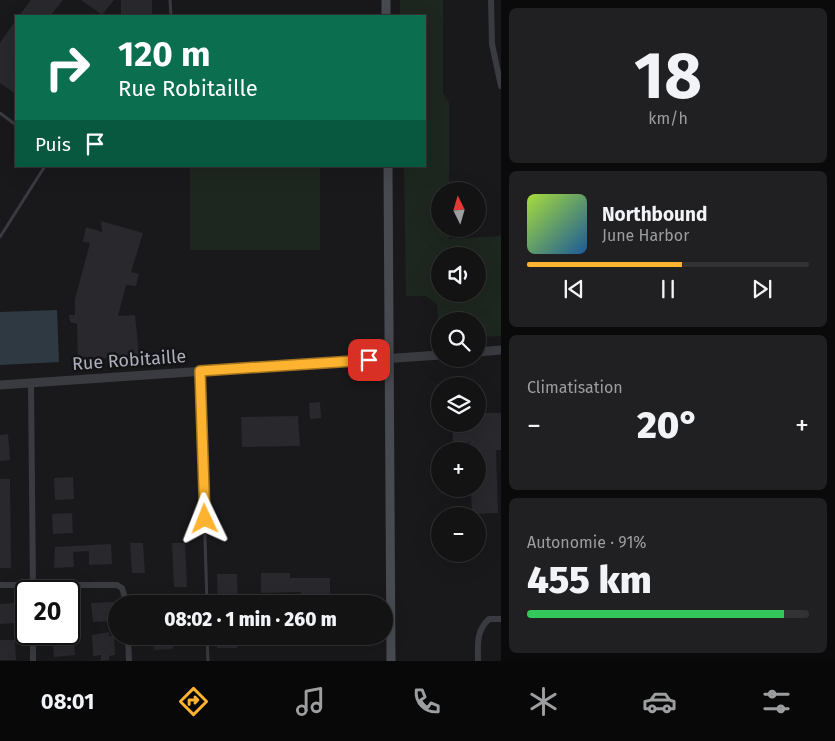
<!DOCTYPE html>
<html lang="fr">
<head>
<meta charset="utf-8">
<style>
	:root { --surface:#131314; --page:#202022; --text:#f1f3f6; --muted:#9d9ea0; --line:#323234; --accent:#fdb32f }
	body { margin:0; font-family:"Fira Sans",sans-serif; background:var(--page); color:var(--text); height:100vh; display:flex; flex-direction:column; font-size:19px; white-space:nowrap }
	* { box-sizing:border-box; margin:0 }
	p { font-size:16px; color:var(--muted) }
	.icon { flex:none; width:28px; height:28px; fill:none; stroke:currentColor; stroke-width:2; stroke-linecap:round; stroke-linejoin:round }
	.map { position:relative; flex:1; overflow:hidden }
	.panel { display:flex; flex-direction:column; gap:8px; padding:8px; background:#0a0a0b; width:334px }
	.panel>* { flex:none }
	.top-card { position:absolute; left:15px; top:15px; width:411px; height:152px; border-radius:0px; box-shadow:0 5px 20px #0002,0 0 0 1px var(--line); background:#0b6e4f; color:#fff; overflow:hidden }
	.needle { width:32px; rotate:355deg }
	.buttons { position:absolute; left:431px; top:182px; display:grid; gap:10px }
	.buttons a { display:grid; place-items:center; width:55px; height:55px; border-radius:50%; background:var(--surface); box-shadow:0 5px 20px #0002,0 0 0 1px var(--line); font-size:25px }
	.speed { position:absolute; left:15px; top:580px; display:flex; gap:10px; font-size:25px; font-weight:700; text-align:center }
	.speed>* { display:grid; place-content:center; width:65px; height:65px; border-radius:50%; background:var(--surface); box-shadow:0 5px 20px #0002,0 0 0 1px var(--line); line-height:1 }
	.speed .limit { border:2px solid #111; border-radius:8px; background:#fff; color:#111 }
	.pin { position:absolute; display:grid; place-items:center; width:42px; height:42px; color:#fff; margin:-21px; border-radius:10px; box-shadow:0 2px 8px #0006 }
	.me { position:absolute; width:55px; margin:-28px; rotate:358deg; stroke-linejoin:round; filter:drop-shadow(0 0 4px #0008) }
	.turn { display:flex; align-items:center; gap:18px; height:105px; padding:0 20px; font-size:22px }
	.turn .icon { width:65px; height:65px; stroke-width:2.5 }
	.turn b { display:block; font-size:35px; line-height:42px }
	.then { display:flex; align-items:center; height:48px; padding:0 20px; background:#0003; gap:10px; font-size:19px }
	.big { font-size:38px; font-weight:800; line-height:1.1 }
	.panel .tile { flex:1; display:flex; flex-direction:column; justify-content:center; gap:8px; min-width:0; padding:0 18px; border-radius:8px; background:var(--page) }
	.panel .dial { align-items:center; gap:0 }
	.dial b { font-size:65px; line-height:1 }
	.song { display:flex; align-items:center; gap:15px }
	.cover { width:60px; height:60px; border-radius:8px; background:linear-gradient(135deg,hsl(80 70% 55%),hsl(210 70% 35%)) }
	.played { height:5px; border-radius:2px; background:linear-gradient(90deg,var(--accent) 55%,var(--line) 55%) }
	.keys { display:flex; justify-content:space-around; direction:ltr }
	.heat { display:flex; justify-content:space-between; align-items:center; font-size:28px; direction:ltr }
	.charge { height:8px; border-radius:4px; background:linear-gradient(90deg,#34c759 91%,var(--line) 0) }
	.trip { position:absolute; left:108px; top:595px; width:285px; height:50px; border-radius:25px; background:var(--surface); box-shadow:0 5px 20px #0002,0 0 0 1px var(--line); font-weight:800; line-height:50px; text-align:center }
	.menu { display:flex; height:80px; justify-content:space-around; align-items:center; background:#080808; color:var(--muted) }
	.menu .icon { width:35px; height:35px }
	.menu .selected { color:var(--accent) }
	.menu b { font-size:22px; color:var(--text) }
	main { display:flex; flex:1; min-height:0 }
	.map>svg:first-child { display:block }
	.green { fill:#1e271f; fill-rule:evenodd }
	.water { fill:#2e3941 }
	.building { fill:#29292d }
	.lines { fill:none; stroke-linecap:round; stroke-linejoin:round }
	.service { stroke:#3a3b41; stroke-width:3 }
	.minor { stroke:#3a3b41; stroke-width:6 }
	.tertiary { stroke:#3a3b41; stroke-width:9 }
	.secondary { stroke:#484a51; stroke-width:9 }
	.route-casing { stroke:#a4741f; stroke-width:12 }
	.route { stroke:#fdb32f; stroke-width:9 }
	.labels { text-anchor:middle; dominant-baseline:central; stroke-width:5; stroke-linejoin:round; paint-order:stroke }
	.street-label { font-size:18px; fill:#abb0bc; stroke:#141417 }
</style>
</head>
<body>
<main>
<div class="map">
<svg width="502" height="661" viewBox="0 0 502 661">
	<rect width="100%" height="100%" fill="#19191b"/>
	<!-- green -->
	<path class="green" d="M400,0H443V93L449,103V191H440V229H449V239L501,236V336L478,337V321H440V339L437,304L426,296H406L404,166H425V16H400ZM440,256H478V294H440Z
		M190,166H320V250H190Z"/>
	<!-- water -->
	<path class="water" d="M57,310L59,362L0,365V312Z"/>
	<!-- building -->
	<path class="building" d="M31,0H63L50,16H19Z
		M81,0H114L102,15Z
		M121,0H152V16H121Z
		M16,20V61L13,64L16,66V94L0,83V43Z
		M101,221L143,233L131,272L139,274L136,286L126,285L118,316L135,315L139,356L78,360L77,324L70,322L69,315H75V299L90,243L83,242L86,227L102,232Z
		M320,402L321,418L310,419L309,403Z
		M478,413H501L502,450H496L498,513L472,514L471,489H478V451H471L470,442H453L452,424H478Z
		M298,416L300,446L242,447L241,417Z
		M8,434L10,460L0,461V435Z
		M73,477L74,499L55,500L54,478Z
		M0,479H10L11,568H0Z
		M72,513L73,533L53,534L52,514Z
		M130,543H143L145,573H132Z
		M172,543H185L187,587H174Z
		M111,544L112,564L89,565V551L73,552L74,567L54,568L55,547Z
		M261,573H290V578H330V598H301V592L261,593Z
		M217,574H237L238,603H218Z
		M76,602L77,622L69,623V603Z
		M114,602L115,621L93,622L91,603Z
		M15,603L16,623L0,624V604Z
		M109,632V636L114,635L115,655L109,656V660L101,661V655L93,656L92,635Z
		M57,634L73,635L75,655L54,657L52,635Z
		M153,636H173V649L154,650Z
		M217,636H237V648H217Z
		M0,640H15L16,660H0Z"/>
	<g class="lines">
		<!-- service -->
		<path class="service" d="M170,0L171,16
			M0,113L16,125
			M0,237L45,166
			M200,372L207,604
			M207,636L208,661"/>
		<!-- minor -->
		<path class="minor" d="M491,0L492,44L501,86
			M31,383L33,591
			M0,585H117L122,588L127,604
			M33,634V661
			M128,636L129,661
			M478,661C478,644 476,631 489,619H502"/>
		<!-- tertiary -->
		<path class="tertiary" d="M478,352L502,350
			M0,385L440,355"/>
		<!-- secondary -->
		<path class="secondary" d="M386,0V16
			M388,166L391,661"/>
	</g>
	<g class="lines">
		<!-- route casing -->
		<g class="route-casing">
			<path id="route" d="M205,519L200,371L369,360"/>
		</g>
		<!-- route -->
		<use href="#route" class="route"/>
	</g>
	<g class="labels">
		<!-- street labels -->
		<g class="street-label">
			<text transform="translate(129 360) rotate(-4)">Rue Robitaille</text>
		</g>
	</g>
</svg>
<div class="buttons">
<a><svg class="needle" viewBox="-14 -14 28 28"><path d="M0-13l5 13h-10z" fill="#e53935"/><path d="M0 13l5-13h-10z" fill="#9d9ea0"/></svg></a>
<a><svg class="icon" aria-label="sound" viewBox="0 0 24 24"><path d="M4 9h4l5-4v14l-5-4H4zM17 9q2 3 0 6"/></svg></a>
<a><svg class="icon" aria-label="search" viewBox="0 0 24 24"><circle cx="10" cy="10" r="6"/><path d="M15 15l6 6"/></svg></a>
<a><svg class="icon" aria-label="layers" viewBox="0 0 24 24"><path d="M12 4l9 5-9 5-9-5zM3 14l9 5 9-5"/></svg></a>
<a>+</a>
<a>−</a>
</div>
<div class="speed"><div class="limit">20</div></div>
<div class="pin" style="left:369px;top:360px;background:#d93025"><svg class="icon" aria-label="arrive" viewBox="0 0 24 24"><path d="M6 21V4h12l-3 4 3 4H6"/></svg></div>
<svg class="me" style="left:205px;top:519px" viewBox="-20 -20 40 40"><path d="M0-17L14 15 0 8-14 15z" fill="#fdb32f" stroke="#fff" stroke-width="4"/></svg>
<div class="trip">08:02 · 1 min · 260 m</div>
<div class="top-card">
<div class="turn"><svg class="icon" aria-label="right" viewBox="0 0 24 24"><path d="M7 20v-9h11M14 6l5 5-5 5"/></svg><div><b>120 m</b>Rue Robitaille</div></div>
<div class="then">Puis<svg class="icon" aria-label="arrive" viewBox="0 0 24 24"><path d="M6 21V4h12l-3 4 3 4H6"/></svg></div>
</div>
</div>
<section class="panel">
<div class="tile dial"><b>18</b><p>km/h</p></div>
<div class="tile">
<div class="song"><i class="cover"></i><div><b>Northbound</b><p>June Harbor</p></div></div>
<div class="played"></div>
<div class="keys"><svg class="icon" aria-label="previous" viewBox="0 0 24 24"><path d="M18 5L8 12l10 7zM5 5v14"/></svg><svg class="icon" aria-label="pause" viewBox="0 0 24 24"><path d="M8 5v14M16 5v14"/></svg><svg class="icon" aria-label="next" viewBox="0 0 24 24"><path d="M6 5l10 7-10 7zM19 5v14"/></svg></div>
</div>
<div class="tile"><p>Climatisation</p>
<div class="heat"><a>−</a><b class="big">20°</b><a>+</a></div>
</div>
<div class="tile"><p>Autonomie · 91%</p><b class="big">455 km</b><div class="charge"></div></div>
</section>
</main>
<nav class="menu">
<b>08:01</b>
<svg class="icon selected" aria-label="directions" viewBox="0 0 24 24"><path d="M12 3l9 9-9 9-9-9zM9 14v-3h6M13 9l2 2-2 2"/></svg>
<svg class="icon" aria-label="music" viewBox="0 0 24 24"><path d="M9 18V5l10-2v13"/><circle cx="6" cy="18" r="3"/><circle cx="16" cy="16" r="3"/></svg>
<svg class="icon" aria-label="phone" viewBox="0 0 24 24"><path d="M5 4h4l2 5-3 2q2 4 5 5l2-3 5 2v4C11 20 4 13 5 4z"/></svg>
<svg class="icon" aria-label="climate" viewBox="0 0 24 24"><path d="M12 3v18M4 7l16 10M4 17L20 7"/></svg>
<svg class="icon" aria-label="car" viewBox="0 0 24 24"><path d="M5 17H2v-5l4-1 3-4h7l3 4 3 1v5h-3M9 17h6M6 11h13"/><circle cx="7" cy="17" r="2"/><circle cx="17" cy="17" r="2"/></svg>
<svg class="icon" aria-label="filters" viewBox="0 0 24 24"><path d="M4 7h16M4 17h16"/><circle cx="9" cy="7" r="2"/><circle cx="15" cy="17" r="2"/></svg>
</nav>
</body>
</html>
